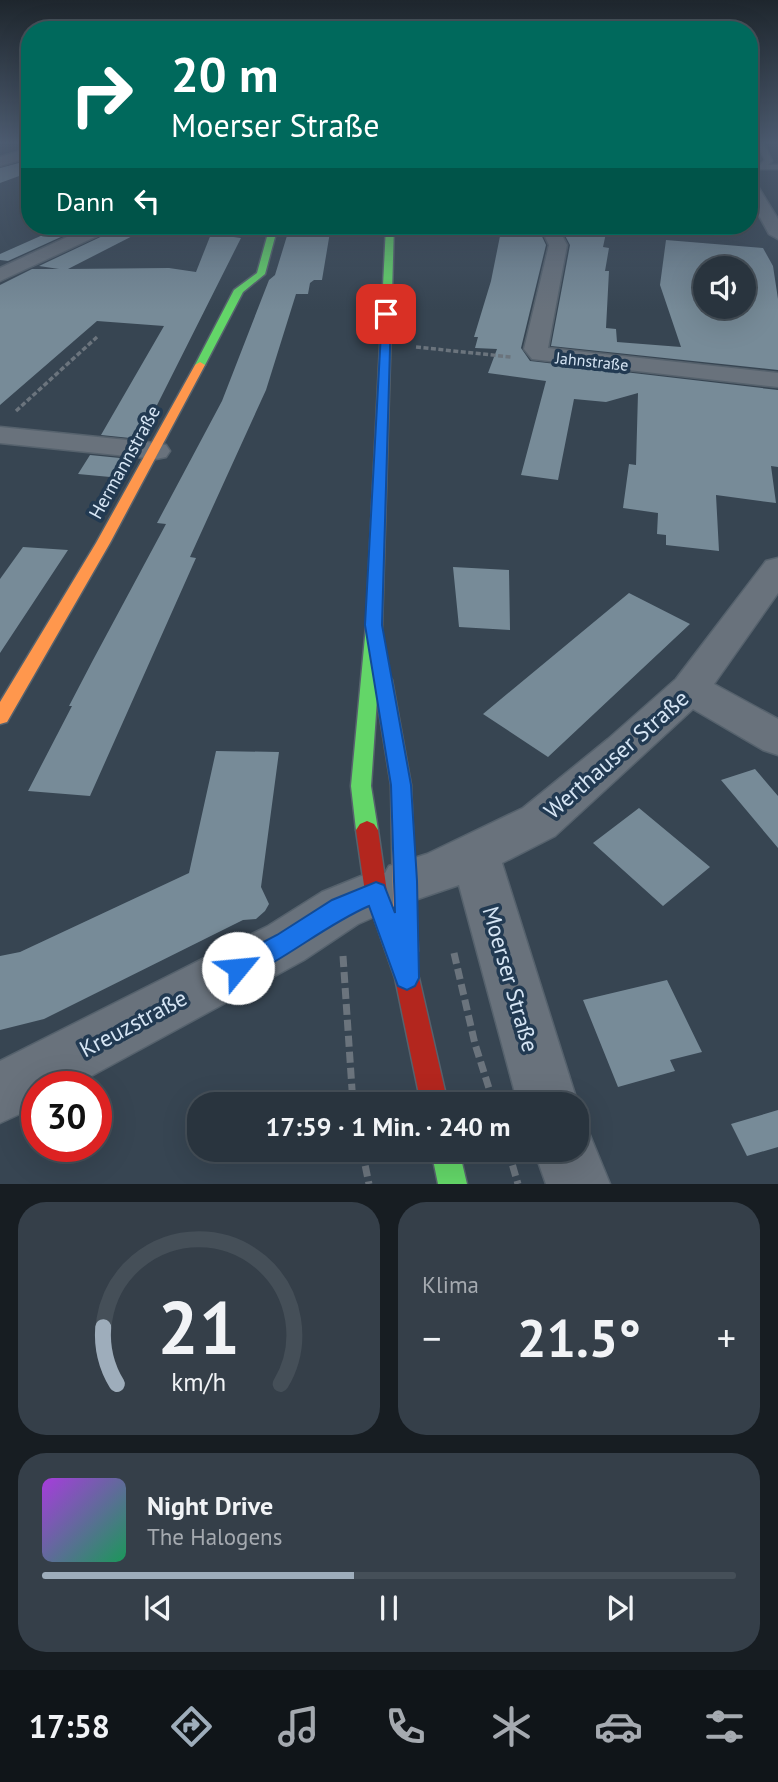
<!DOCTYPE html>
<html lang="de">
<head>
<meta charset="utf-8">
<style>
	:root { --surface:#29343e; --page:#353f49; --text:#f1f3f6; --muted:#a5aab0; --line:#454f58; --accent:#9eadbb }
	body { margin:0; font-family:"PT Sans",sans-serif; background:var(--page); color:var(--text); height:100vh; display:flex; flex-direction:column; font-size:26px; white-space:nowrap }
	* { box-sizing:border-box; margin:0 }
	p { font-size:23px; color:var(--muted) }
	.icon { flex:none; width:38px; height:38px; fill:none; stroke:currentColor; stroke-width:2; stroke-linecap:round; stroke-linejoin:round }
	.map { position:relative; height:1184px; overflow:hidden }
	.details { display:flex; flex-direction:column; gap:18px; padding:18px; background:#171d22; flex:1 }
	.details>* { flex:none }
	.guide { position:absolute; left:21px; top:21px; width:737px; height:214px; border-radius:28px; box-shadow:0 7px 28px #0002,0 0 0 2px var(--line); background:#00695c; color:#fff; overflow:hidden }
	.tools { position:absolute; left:693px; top:256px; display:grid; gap:14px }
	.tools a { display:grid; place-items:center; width:63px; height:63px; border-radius:50%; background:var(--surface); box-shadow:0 7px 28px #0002,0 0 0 2px var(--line); font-size:35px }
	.speed { position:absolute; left:21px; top:1071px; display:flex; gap:14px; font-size:35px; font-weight:700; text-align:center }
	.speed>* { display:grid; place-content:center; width:91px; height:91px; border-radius:50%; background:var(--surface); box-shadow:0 7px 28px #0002,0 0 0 2px var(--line); line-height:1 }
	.speed .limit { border:10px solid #d22; background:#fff; color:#111 }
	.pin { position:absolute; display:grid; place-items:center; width:60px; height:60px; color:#fff; margin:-30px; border-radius:14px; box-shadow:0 4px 10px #0006 }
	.me { position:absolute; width:77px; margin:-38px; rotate:62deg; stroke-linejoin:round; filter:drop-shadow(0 0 5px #0008) }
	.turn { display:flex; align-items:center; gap:24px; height:147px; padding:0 35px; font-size:32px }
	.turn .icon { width:91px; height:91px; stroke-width:2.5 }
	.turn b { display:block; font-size:49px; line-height:60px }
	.then { display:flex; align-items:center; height:66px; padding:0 35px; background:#0003; gap:14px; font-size:26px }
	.big { font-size:52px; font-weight:700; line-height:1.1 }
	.details .tile { flex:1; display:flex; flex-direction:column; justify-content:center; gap:10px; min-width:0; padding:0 24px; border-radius:28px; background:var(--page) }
	.details .dial { align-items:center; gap:0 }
	.dial svg { height:182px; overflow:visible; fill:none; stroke:var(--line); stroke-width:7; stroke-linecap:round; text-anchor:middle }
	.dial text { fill:var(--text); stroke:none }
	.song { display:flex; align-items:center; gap:21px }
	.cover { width:84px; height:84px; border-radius:10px; background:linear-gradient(135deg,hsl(280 70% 55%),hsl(150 70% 35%)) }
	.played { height:7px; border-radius:4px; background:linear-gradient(90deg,var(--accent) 45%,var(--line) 45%) }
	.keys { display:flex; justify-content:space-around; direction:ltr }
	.heat { display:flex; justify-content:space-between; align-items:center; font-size:38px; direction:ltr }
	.details .tiles { flex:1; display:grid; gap:18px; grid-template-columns:1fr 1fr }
	.tile:last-child { grid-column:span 2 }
	.trip { position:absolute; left:187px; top:1092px; width:402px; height:70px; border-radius:28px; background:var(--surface); box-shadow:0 7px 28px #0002,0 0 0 2px var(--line); font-weight:700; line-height:70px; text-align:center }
	.menu { display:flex; height:112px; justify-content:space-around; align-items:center; background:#101519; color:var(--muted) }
	.menu .icon { width:49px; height:49px }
	.menu .on { color:var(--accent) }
	.menu b { font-size:32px; color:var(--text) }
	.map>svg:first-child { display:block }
	.building { fill:#778b98; fill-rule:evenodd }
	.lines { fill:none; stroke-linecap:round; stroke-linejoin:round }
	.lane-casing { stroke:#56626d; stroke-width:3 }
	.street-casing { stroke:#56626d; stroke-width:3 }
	.fast-casing { stroke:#56626d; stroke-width:3 }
	.slow-casing { stroke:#56626d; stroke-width:3 }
	.jam-casing { stroke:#56626d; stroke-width:3 }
	.path-far1 { stroke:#6b747d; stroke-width:3.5; stroke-dasharray:5 2.5; stroke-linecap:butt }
	.path { stroke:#6b747d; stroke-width:7; stroke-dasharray:11 5; stroke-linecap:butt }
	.lane { fill:#69727c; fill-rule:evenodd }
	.street { fill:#69727c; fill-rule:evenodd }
	.fast { fill:#63d668; fill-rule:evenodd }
	.slow { fill:#ff974d; fill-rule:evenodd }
	.jam { fill:#b3261e; fill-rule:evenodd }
	.route { fill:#1a73e8; stroke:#114b97; stroke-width:2 }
	.labels { text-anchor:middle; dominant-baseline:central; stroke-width:7; stroke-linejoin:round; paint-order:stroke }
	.far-street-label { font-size:16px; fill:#d6e5f4; stroke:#223a52 }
	.street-label { font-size:19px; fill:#d6e5f4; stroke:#223a52 }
	.near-street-label { font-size:23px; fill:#d6e5f4; stroke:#223a52 }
</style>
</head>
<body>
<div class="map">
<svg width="778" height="1184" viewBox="0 0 778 1184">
	<rect width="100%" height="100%" fill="#374552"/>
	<!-- building -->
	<path class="building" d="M30,160V172L0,183V168Z
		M63,226H85L8,261L0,260V254Z
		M116,226H152L68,269L169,268L196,272L211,234L241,238L140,439L101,435L164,326L97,321L0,405V285L32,269H59L39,266L111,232Z
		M290,226H314L317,232H330L322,280H314L310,283L308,294H296L266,390L190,557L196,558L90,796L28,791L72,706H69L93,660L166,524L157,523L222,401L269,280L275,275Z
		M502,226H537L546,245L521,348L530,361L778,390V467L771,466L776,503L716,495L719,551L666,545V535L657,534L658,513L623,508L629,464L636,465L638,393L606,402L574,399L558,480L521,475L546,381L488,373L497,349L475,348L478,337H474L491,281Z
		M560,226H601L600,233H606L603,247L609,248L605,271H609L606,328L616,329L617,342L681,347L660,285L666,240L763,248L773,266L778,299V370L551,346L570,245ZM705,268H744V306H705Z
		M90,455L130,459L121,478L78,474Z
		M23,547L68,550L0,653V579Z
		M453,567L509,570L510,630L459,627Z
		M629,593L690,624L548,757L483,714Z
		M216,751L279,752L261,887L269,904L265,911L256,919L243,920L44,1019L0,1030V956L20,952L189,873Z
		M755,769L778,796V848L721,780Z
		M639,808L710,867L663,906L593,843Z
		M667,980L702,1052L670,1060L675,1071L618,1087L583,1000Z
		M778,1110V1147L747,1156L731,1124Z"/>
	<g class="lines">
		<!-- lane casing -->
		<g class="lane-casing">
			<path id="lane" d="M758,144H764L772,161L768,165H778V169H749V165H760L765,160Z"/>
		</g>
		<!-- street casing -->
		<g class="street-casing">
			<path id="street" d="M30,148V157L0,166V157Z
				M749,179L754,180L778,219V239L769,234L749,197Z
				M91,226H113L110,230L0,281V268Z
				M540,226H557L567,245L548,348L778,373V387L532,359L524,349L549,245Z
				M0,427L156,443L166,445L170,451L166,457L156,459L0,443Z
				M778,558V593L714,684L778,719V755L763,750L693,709L555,836L502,863L578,1104V1105L518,1104L459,885L406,903L397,900L394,908L358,924L304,960L71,1087H37V1106L0,1123V1061L268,926L322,892L376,870L385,873L389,866L427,854L523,808L608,739L676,679L766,561Z
				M578,1124L587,1128L610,1184H546L534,1150H578Z"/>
		</g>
		<!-- fast casing -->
		<g class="fast-casing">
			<path id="fast" d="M270,226H278L265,274L243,292L205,365L196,367L195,365L234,290L257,273Z
				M386,226H394L382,626L371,786L378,830L374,836L367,839L360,836L356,830L351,786L366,626Z
				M431,1150H459L467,1184H438Z"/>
		</g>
		<!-- slow casing -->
		<g class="slow-casing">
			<path id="slow" d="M200,362L205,365L110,543L7,722L0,724V702L96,543L195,365Z
				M383,674L389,676L392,680L411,785L418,951L414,959L406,962L398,959L394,951L391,785L374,680L377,676Z"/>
		</g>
		<!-- jam casing -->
		<g class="jam-casing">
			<path id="jam" d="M367,821L374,824L378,830L387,892L419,978L448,1104H421L395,978L365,892L356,830L360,824Z"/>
		</g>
		<!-- path-far1 -->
		<path class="path-far1" d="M416,347L511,357
			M16,411L97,337"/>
		<!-- path -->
		<path class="path" d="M454,953L475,1044L494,1104
			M343,956L353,1104
			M362,1150L369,1184
			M508,1150L518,1184"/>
		<!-- lane -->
		<use href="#lane" class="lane"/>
		<!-- street -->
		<use href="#street" class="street"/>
		<!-- fast -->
		<use href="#fast" class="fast"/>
		<!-- slow -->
		<use href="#slow" class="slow"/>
		<!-- jam -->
		<use href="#jam" class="jam"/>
	</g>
	<!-- sky -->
	<linearGradient id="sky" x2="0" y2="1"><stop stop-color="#1e262d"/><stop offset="0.46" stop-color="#4d5c71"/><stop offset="1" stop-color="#4d5c71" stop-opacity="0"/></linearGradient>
	<rect width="778" height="310" fill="url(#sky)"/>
	<!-- route -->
	<path class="route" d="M386,311L391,314L382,625L411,785L417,881L419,978L415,986L407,990L398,986L369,906C323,926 285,961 238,980L229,976L226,968L229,960L277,935L332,900L376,882L384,885L395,913L391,785L365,625L382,314Z"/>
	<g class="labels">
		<!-- far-street labels -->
		<g class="far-street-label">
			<text transform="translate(592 361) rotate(6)">Jahnstraße</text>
		</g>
		<!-- street labels -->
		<g class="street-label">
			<text transform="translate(124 462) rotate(-61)">Hermannstraße</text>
		</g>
		<!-- near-street labels -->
		<g class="near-street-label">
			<text transform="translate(616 754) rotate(-41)">Werthauser Straße</text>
			<text transform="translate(511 979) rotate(74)">Moerser Straße</text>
			<text transform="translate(133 1023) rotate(-28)">Kreuzstraße</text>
		</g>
	</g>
</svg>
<div class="tools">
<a><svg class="icon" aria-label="sound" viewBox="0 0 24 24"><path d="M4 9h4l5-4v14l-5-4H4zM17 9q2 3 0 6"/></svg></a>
</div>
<div class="speed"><div class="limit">30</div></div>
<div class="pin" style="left:386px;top:314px;background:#d93025"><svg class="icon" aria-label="arrive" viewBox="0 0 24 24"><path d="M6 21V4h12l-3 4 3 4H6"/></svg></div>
<svg class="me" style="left:238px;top:968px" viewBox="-20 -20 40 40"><circle r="19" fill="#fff"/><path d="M0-13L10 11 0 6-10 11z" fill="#1a73e8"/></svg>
<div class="trip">17:59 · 1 Min. · 240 m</div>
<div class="guide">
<div class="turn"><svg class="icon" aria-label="right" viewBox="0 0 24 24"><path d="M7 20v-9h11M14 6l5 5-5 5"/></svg><div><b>20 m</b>Moerser Straße</div></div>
<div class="then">Dann<svg class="icon" aria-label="left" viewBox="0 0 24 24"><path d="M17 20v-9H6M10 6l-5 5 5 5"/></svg></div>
</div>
</div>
<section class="details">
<div class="tiles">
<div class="tile dial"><svg viewBox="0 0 100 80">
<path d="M14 69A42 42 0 1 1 86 69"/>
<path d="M14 69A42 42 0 0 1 8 44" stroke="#9eadbb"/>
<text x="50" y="56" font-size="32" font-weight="700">21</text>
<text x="50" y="72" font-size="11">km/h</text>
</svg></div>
<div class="tile"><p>Klima</p>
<div class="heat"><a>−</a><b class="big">21.5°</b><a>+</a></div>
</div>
<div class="tile">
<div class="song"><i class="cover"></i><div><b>Night Drive</b><p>The Halogens</p></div></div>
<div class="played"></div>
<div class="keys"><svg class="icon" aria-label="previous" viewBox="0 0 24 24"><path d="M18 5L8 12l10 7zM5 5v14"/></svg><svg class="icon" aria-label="pause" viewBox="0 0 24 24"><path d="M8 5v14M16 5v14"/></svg><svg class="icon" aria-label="next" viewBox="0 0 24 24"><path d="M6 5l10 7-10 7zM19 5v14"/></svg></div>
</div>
</div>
</section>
<nav class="menu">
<b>17:58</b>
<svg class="icon on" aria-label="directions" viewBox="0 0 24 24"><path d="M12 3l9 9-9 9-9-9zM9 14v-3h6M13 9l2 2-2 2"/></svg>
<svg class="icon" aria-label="music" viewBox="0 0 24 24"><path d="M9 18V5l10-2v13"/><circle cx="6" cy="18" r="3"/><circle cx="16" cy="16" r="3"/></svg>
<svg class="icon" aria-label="phone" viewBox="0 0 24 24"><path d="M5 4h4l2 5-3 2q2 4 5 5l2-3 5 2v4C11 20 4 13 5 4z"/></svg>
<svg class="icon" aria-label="climate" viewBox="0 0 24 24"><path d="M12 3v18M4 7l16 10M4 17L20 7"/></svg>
<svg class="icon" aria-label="car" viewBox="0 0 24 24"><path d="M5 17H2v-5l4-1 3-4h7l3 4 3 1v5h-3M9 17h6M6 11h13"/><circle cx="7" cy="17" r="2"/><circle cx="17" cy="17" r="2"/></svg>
<svg class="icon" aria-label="filters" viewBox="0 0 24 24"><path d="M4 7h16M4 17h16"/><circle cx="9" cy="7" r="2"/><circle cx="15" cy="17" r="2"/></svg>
</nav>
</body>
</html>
